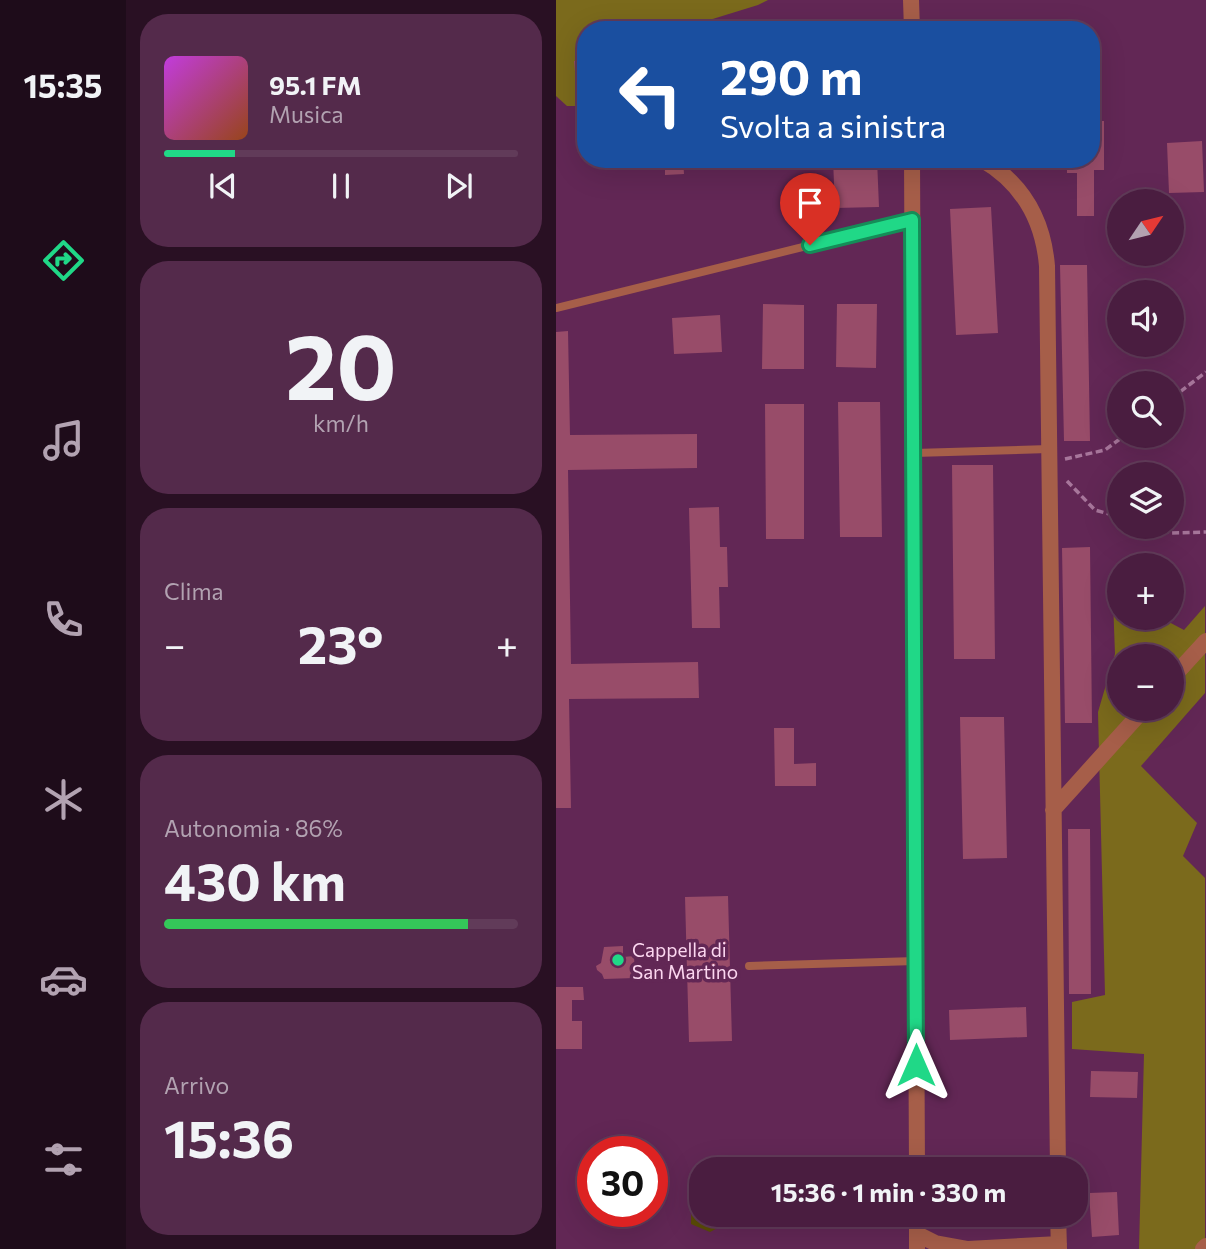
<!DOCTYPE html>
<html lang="it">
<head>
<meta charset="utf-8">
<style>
	:root { --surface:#4a1d40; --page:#542a4b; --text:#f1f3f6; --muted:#b2a2b1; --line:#613b59; --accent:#20d887 }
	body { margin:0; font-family:Commissioner,sans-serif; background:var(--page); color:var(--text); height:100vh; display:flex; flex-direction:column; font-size:26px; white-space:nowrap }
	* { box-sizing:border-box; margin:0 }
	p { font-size:23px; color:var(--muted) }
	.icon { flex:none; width:38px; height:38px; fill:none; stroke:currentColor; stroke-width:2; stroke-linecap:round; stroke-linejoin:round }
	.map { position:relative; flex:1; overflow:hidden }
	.side { display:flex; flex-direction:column; gap:14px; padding:14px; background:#291023; width:430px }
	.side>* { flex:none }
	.banner { position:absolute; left:21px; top:21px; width:523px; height:147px; border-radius:28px; box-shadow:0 7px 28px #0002,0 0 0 2px var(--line); background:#1a4fa0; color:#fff; overflow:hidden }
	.needle { width:46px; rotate:55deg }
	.controls { position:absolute; left:551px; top:189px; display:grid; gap:14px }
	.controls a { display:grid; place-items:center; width:77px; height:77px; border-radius:50%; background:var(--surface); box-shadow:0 7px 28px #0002,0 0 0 2px var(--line); font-size:35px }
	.speed { position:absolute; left:21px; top:1136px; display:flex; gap:14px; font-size:35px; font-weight:700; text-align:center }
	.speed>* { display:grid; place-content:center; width:91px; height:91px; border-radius:50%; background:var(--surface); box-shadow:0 7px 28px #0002,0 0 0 2px var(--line); line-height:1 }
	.speed .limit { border:10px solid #d22; background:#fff; color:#111 }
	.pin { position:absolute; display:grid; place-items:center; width:60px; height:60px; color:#fff; margin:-72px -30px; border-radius:50% 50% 50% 0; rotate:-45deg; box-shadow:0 0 7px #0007 }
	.pin .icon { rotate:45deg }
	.me { position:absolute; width:77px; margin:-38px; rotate:0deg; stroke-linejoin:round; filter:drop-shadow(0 0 5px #0008) }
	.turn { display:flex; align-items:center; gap:24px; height:147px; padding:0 28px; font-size:32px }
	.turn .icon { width:91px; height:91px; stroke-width:2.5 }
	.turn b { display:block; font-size:49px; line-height:60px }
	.big { font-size:52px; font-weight:700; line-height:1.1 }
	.side .widget { flex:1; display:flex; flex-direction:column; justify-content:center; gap:10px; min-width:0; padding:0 24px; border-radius:28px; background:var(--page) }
	.side .dial { align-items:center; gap:0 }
	.dial b { font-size:91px; line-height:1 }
	.song { display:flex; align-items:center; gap:21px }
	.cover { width:84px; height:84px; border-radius:10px; background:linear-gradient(135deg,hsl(290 70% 55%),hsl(20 70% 35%)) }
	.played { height:7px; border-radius:4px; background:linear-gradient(90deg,var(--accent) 20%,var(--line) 20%) }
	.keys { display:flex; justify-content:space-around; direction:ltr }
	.heat { display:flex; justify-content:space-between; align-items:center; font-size:38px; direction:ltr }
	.charge { height:10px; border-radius:5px; background:linear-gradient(90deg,#34c759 86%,var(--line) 0) }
	.trip { position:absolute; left:133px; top:1157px; width:399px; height:70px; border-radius:28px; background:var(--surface); box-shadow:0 7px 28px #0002,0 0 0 2px var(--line); font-weight:700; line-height:70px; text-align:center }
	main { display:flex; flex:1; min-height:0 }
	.tab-bar { display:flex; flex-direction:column; width:126px; justify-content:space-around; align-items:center; background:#1e0c1a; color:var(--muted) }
	.tab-bar .icon { width:49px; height:49px }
	.tab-bar .current { color:var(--accent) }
	.tab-bar b { font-size:32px; color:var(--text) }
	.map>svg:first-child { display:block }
	.green { fill:#5a4c06 }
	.forest { fill:#7b6a1c; fill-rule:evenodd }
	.building { fill:#984c69 }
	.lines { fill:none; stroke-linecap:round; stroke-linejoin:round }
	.path { stroke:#a7769b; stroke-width:3.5; stroke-dasharray:7 3.5; stroke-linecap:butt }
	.lane { stroke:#a65e49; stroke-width:8 }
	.street { stroke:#a65e49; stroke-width:16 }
	.route-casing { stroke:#158c58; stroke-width:18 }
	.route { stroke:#20d887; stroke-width:12 }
	.poi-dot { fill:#20d887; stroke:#622755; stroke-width:2.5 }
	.labels { text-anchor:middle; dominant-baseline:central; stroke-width:7; stroke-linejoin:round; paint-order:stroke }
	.poi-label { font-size:19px; fill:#fcd7f0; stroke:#622755; text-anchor:start }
</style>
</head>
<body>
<main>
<nav class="tab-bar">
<b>15:35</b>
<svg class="icon current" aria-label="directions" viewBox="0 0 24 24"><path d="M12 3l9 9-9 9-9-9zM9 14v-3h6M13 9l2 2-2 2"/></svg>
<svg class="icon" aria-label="music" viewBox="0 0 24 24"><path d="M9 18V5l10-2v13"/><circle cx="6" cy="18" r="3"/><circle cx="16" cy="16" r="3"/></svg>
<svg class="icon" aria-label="phone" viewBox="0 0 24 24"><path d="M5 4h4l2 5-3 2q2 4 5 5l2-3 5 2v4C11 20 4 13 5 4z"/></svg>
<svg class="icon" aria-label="climate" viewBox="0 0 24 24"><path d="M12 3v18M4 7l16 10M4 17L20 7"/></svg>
<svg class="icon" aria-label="car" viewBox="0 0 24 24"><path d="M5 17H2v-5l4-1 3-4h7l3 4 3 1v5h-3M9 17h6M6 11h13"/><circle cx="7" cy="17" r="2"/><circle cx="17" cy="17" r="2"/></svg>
<svg class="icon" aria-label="filters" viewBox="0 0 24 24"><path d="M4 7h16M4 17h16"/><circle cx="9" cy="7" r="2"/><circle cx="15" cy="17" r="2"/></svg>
</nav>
<section class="side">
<div class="widget">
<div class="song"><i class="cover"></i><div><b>95.1 FM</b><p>Musica</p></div></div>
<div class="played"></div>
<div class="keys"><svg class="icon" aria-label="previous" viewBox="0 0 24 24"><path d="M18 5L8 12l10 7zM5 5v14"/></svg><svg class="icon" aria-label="pause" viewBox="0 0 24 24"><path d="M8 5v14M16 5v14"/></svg><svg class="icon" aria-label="next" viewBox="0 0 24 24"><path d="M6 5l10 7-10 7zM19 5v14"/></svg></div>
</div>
<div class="widget dial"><b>20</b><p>km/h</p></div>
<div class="widget"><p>Clima</p>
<div class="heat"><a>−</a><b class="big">23°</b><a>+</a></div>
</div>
<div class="widget"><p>Autonomia · 86%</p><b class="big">430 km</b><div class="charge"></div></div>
<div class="widget"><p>Arrivo</p><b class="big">15:36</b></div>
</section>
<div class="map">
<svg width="650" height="1249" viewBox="0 0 650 1249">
	<rect width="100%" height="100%" fill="#622755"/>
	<!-- green -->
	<path class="green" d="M145,1180V1194H142V1214L186,1215L154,1232L135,1224L136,1184Z"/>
	<!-- forest -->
	<path class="forest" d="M0,0H212L202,5L121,30H30V106H11L0,96Z
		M557,600H563L564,618H611V621L628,630L649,606V693L585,766L641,823L627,856L649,878V1249H583L588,1054L516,1049V1002L549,995L542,712L559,654ZM564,656H616V709H564Z"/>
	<!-- building -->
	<path class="building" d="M30,60V80L20,82L18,61Z
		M536,121H548V170H538V216H521V173H511V159H536Z
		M646,141L648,192L613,193L611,143Z
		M109,159H127L128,174L109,175Z
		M277,159H321L323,207L279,208Z
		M435,207L442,333L400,335L394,209Z
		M504,265H531L534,441H508Z
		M207,304L248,305V369H206Z
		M281,304H321L320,368L280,367Z
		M164,315L166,352L118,354L116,318Z
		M12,331L14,435L141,434V468L12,470L15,664L142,662L143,698L13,699L15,808H0V332Z
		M282,402H324L326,537H284Z
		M209,404H248V539H210Z
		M396,465H437L439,659H398Z
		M163,507L164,547H171L172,587H163L164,628H136L133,508Z
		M534,547L536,723H509L506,548Z
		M404,717H448L451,858L407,859Z
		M218,728H238V764L260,763V786H219Z
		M512,829H534L535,994H513Z
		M172,896L176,1041L133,1042L129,897Z
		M67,946V957L78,956L79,978L48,979L46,974L41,970L40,966L45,963L48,947Z
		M0,987H27L28,1000H16V1021H26V1049H0Z
		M470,1007L471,1037L394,1040L393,1010Z
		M535,1071L582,1072L581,1098L534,1097Z
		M561,1192L563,1235L536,1237L533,1193Z"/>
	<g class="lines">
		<!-- path -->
		<path class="path" d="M616,398L650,372
			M509,459L549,450L568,436
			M511,481L539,510L564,517
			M596,527L616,533L650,532"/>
		<!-- lane -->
		<path class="lane" d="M0,308L356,220
			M358,453L493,449
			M193,966L360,961"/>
		<!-- street -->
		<path class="street" d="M355,0L356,30
			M356,159L361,1169
			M425,159C467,183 487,219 491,266L502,1169
			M616,678L650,641
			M497,810L588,709
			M361,1214V1249
			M502,1214L503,1249
			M361,1234L379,1243L412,1249L503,1244
			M647,1249L650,1246"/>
	</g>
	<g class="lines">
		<!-- route casing -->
		<g class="route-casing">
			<path id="route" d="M254,245L356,220L360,1065"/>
		</g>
		<!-- route -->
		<use href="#route" class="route"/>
	</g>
	<!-- markers -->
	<circle class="poi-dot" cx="62" cy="960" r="7"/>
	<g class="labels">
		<!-- poi labels -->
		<g class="poi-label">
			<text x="76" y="949">Cappella di<tspan x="76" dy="22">San Martino</tspan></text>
		</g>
	</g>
</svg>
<div class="controls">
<a><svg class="needle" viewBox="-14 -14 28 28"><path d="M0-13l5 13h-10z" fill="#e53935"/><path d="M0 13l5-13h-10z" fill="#b2a2b1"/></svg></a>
<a><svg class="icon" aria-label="sound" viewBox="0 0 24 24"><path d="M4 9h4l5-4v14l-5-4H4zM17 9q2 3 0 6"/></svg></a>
<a><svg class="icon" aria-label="search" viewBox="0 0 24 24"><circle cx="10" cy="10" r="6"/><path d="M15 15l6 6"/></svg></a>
<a><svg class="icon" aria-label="layers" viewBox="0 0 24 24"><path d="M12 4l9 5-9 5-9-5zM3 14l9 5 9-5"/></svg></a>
<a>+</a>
<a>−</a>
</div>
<div class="speed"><div class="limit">30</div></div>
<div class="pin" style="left:254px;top:245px;background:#d93025"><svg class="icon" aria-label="arrive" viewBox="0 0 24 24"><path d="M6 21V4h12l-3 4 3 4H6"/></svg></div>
<svg class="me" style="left:360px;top:1065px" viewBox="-20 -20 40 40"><path d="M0-17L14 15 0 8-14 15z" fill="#20d887" stroke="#fff" stroke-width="4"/></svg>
<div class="trip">15:36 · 1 min · 330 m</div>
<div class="banner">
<div class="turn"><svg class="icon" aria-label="left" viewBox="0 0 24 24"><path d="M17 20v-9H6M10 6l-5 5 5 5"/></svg><div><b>290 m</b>Svolta a sinistra</div></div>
</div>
</div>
</main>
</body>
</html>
